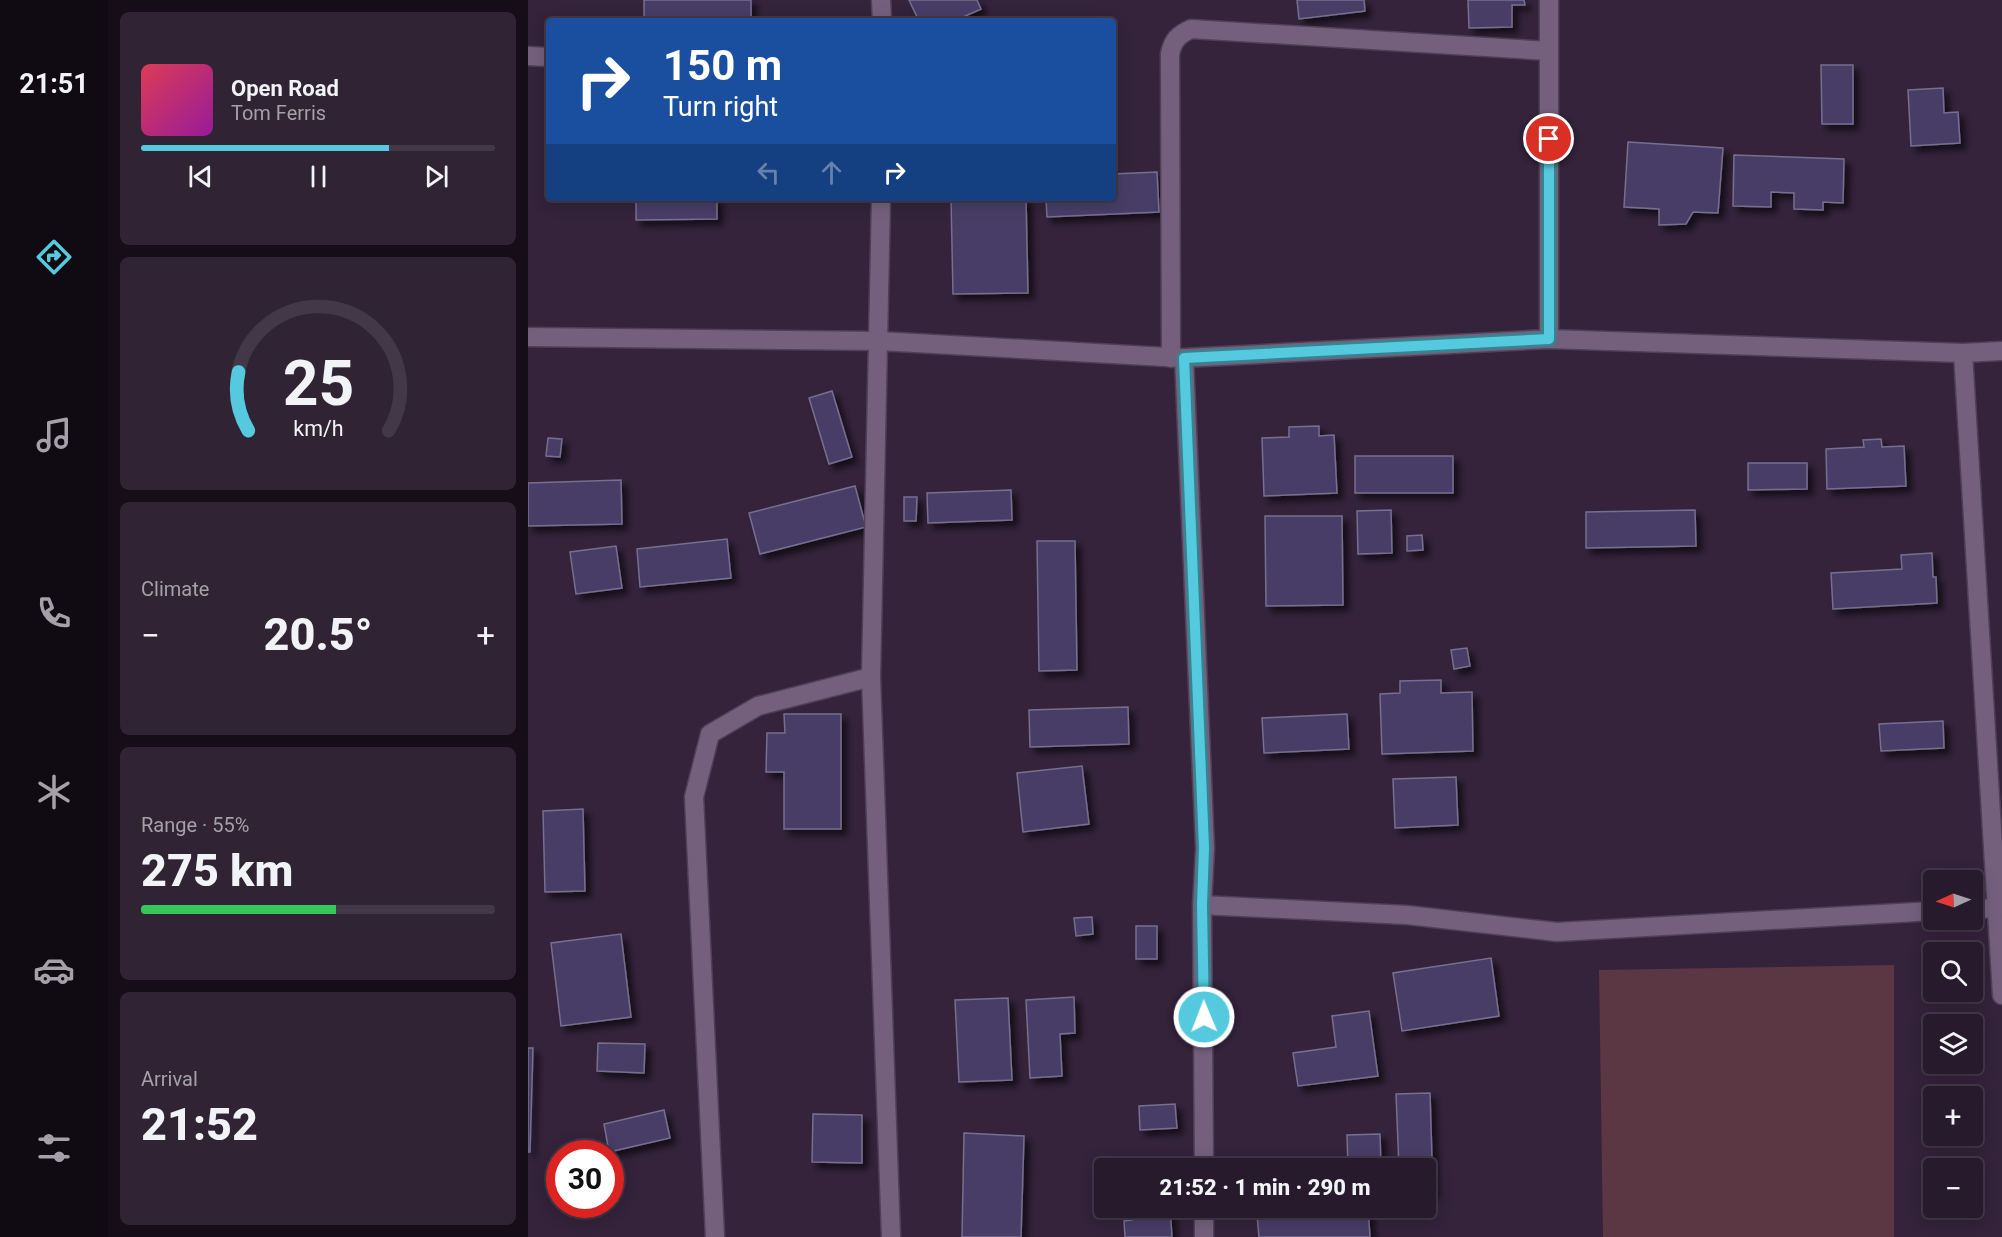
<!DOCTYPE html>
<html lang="en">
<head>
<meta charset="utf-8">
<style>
	:root { --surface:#271a2c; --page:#2f2334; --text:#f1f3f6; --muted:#a4a1a9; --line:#433848; --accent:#55cadf }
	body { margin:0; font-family:Roboto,sans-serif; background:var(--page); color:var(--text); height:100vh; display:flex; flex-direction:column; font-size:22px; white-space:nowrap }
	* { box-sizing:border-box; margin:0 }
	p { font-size:20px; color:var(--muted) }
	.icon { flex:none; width:33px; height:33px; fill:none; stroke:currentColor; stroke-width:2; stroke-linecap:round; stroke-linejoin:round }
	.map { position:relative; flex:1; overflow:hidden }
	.side { display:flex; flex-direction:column; gap:12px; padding:12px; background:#150e18; width:420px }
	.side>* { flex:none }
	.banner { position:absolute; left:18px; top:18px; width:570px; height:183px; border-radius:6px; box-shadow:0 3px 15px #0003,0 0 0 2px var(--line); background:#1a4fa0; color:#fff; overflow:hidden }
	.needle { width:39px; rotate:267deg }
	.fabs { position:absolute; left:1395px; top:870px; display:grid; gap:12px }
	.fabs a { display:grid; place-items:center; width:60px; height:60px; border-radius:6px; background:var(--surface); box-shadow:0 3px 15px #0003,0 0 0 2px var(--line); font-size:30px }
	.speed { position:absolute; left:18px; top:1140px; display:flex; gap:12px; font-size:30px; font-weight:700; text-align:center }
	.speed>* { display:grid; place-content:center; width:78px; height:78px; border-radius:50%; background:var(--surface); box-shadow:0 3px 15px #0003,0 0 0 2px var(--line); line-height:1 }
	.speed .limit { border:9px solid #d22; background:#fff; color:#111 }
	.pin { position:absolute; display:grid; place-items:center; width:51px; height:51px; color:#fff; margin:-26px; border:3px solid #fff; border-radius:50%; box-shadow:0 2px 6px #0007 }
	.me { position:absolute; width:66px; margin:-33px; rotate:359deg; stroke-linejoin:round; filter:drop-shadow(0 0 4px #0008) }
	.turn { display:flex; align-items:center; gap:21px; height:126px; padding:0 18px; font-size:27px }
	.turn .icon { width:78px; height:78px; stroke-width:2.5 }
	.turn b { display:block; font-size:42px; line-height:51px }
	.lanes { display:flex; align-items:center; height:57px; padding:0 18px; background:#0003; justify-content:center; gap:30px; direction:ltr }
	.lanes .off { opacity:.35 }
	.big { font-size:45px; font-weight:800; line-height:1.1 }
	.side .card { flex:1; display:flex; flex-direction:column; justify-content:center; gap:9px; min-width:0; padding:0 21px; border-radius:9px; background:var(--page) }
	.side .dial { align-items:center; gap:0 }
	.dial svg { height:156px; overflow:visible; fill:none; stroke:var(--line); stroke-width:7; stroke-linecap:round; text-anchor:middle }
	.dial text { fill:var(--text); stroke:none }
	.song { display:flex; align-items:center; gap:18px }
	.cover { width:72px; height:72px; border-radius:9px; background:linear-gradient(135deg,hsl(350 70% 55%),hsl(300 70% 35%)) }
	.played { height:6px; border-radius:3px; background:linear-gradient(90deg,var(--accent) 70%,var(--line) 70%) }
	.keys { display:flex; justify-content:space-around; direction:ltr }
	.heat { display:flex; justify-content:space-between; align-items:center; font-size:33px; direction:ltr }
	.charge { height:9px; border-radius:4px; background:linear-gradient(90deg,#34c759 55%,var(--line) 0) }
	.trip { position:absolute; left:566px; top:1158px; width:342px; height:60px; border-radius:6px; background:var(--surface); box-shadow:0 3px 15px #0003,0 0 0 2px var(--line); font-weight:800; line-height:60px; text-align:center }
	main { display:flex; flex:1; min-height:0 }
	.menu { display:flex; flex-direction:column; width:108px; justify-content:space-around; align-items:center; background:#100a12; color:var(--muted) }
	.menu .icon { width:42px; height:42px }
	.menu .current { color:var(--accent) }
	.menu b { font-size:27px; color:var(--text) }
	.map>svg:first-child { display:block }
	.green { fill:#5b3744 }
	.building { fill:#473d66; stroke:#766f8f; stroke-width:1.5; filter:url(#shadow) }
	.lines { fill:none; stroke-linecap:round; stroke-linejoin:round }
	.street-casing { stroke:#4f4056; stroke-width:21 }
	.street { stroke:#74607d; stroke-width:18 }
	.route-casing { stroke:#378391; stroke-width:15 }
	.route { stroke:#55cadf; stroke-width:10 }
</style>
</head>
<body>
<main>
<nav class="menu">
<b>21:51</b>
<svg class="icon current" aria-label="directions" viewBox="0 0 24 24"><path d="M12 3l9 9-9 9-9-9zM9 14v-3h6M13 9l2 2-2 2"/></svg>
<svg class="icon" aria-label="music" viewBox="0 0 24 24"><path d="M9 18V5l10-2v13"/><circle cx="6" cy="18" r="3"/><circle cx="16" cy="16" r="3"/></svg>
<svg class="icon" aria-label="phone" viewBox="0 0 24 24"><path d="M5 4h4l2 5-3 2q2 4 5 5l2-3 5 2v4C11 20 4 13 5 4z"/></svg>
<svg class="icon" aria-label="climate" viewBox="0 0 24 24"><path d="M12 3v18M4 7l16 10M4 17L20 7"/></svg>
<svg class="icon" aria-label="car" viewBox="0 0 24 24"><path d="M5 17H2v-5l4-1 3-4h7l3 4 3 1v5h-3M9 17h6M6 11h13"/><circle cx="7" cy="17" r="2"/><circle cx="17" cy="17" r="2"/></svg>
<svg class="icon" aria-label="filters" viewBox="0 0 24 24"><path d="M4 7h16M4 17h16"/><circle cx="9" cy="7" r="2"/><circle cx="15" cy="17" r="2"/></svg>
</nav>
<section class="side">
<div class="card">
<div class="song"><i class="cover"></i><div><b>Open Road</b><p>Tom Ferris</p></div></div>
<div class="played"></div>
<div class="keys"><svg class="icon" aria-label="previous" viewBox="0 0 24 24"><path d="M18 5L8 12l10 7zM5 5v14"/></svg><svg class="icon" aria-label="pause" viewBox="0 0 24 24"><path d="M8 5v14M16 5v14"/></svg><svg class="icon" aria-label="next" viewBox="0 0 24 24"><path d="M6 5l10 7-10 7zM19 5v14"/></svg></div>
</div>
<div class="card dial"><svg viewBox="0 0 100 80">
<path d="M14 69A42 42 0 1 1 86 69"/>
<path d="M14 69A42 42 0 0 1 9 39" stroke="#55cadf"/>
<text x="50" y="56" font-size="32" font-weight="700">25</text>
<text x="50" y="72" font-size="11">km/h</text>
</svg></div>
<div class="card"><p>Climate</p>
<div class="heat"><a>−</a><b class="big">20.5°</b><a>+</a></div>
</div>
<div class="card"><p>Range · 55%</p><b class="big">275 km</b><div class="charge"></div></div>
<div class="card"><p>Arrival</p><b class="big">21:52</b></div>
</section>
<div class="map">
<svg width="1474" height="1237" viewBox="0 0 1474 1237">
	<defs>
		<filter id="shadow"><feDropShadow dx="5.5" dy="5.5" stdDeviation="3" flood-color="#0009"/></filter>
	</defs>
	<rect width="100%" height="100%" fill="#34233b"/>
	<!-- green -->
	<path class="green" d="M1366,965V1237H1075L1071,970Z"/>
	<!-- building -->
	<path class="building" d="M116,0H223V21H116Z
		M381,0H449L453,9L426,21H391Z
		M769,0H836L837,11L771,19Z
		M940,0H996L997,5H984V27L941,28Z
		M1293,65H1325V124H1294Z
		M1415,88L1416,113L1430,112L1432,143L1383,146L1380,90Z
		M1100,142L1195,148L1190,213L1165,212L1158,224L1131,225V209L1096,207Z
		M1206,155L1316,159L1315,203L1295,202V210L1266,209V193L1243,192V207L1205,206Z
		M629,172L631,212L519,217L518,198H585V174Z
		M108,198H189V219L108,220Z
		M423,198H498L500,293L425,294Z
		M304,391L324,457L301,464L281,398Z
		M791,426V436L806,435L809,493L736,496L734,438L761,437V427Z
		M20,438L34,439L32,457L18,456Z
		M1353,439L1354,447L1376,446L1378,486L1299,489L1298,449L1336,447L1335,440Z
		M827,456H925V493H827Z
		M1220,463H1279V489L1220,490Z
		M93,480L94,524L0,526V483Z
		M327,486L338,527L232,554L221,513Z
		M483,490L484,520L400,523L399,493Z
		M376,497H389L388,521H376Z
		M863,510L864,553L830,554L829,511Z
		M1167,510L1168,546L1058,548V512Z
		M737,516H814L815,605L738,606Z
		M894,535L895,550L879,551V536Z
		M199,539L203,578L112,587L109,549Z
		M509,541H547L549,670L511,671Z
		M88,546L94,588L48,594L42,552Z
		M1404,553L1405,577H1408L1409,603L1305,609L1303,573L1374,569L1373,555Z
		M939,648L942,666L926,669L923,650Z
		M913,680V693L944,692L945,751L854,754L852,694L872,693V681Z
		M600,707L601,744L502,747L501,710Z
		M256,714H313V829H256V772H238L239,733H257Z
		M819,714L821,749L736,753L734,718Z
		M1415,721L1416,748L1353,751L1351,724Z
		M554,766L561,824L495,832L489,773Z
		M928,777L930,825L867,828L865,779Z
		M55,809L57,891L17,892L15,811Z
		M564,917L565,934L548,936L546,918Z
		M608,926H629V959H608Z
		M93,934L103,1017L33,1026L23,943Z
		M963,958L971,1016L874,1031L865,973Z
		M546,997L547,1033L532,1034L534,1076L502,1078L498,1000Z
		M480,998L484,1080L431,1082L427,1000Z
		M841,1011L850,1076L770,1086L765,1053L808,1047L804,1016Z
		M70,1043L117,1044L116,1073L69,1071Z
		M0,1048H5L2,1152H0Z
		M902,1093L905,1193H897V1168H871L868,1094Z
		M647,1104L649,1128L612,1130L611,1106Z
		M136,1110L142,1138L81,1152L76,1124Z
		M285,1114L334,1115V1163L284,1162Z
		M436,1133L496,1136L493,1237H434Z
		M852,1134L853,1168H820L819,1135Z
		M603,1208H642L644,1237H597L596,1221L604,1220Z
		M821,1208H840L842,1237H731L729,1215Z"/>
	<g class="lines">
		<!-- street casing -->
		<g class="street-casing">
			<path id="street" d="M353,0L354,21
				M1021,0V339
				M0,56L21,57
				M353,198L343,677L363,1237
				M0,337L351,341L656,358L1021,339L1435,353L1474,995
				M1435,353L1474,351
				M643,358L642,54C645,40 650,35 663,29L1021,51
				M656,358L677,848L674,905L676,1168
				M674,905L879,915L1029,932L1406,911
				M1444,909L1470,908
				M187,1237L166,797L182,734L230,706L343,677
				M676,1237V1208"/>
		</g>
		<!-- street -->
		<use href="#street" class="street"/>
	</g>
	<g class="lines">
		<!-- route casing -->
		<g class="route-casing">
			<path id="route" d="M676,1017L674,905L676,848L656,358L1021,339V139"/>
		</g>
		<!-- route -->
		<use href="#route" class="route"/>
	</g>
</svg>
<div class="fabs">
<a><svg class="needle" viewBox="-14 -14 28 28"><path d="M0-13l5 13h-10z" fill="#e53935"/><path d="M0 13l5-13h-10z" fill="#a4a1a9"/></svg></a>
<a><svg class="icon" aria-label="search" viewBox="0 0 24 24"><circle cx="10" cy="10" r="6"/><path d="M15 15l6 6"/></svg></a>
<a><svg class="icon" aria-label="layers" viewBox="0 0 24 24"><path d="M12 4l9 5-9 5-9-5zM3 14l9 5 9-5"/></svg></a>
<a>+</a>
<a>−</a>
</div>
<div class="speed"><div class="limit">30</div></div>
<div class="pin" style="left:1021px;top:139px;background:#d93025"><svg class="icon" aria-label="arrive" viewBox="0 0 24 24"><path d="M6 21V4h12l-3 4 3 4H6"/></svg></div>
<svg class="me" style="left:676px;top:1017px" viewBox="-20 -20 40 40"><circle r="17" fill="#55cadf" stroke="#fff" stroke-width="3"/><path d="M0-11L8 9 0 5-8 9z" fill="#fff"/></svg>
<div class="trip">21:52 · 1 min · 290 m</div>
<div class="banner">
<div class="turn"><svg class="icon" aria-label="right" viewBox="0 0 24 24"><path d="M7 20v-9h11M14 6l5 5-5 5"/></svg><div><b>150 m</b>Turn right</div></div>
<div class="lanes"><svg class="icon off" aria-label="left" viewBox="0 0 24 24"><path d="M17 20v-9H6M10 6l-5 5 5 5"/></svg><svg class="icon off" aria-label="ahead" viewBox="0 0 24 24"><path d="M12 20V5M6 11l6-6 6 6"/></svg><svg class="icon" aria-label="right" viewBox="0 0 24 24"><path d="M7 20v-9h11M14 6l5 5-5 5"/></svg></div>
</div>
</div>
</main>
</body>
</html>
